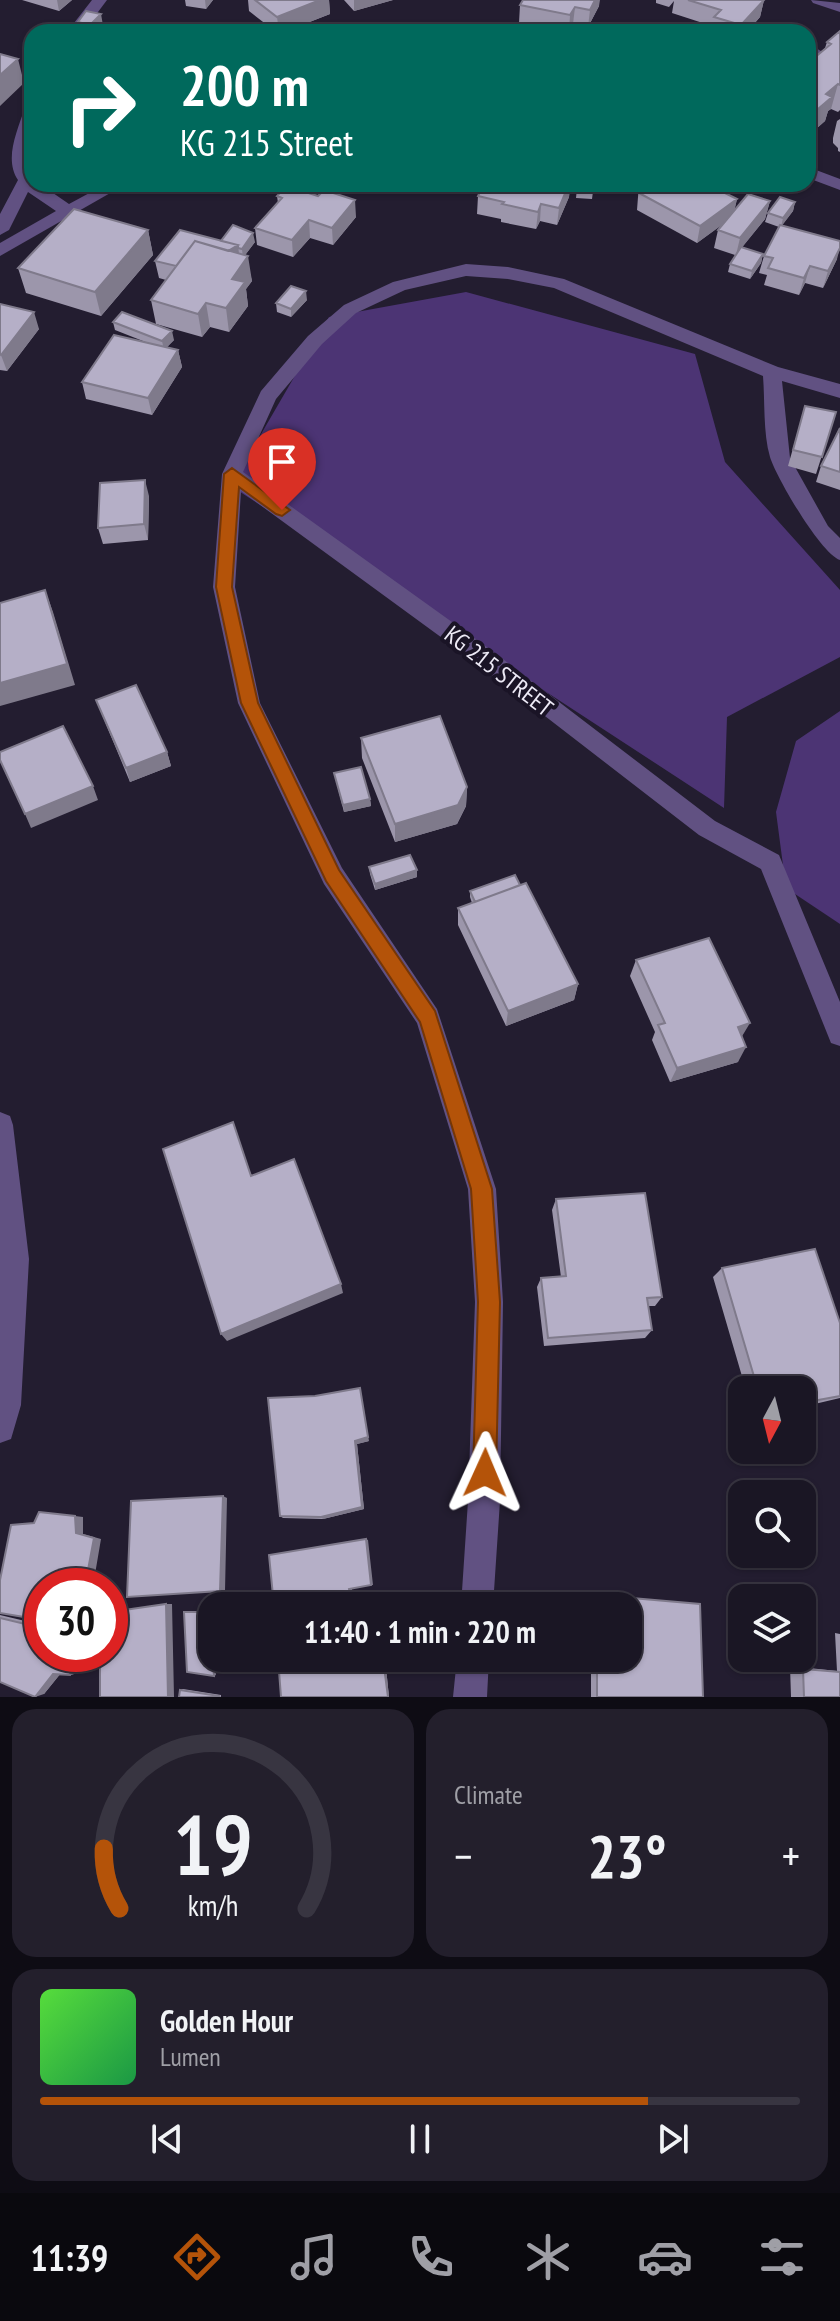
<!DOCTYPE html>
<html lang="en">
<head>
<meta charset="utf-8">
<style>
	:root { --surface:#1a1624; --page:#231f2c; --text:#f1f3f6; --muted:#9f9fa6; --line:#383541; --accent:#b45309 }
	body { margin:0; font-family:"PT Sans Narrow",sans-serif; background:var(--page); color:var(--text); height:100vh; display:flex; flex-direction:column; font-size:30px; white-space:nowrap }
	* { box-sizing:border-box; margin:0 }
	p { font-size:26px; color:var(--muted) }
	.icon { flex:none; width:44px; height:44px; fill:none; stroke:currentColor; stroke-width:2; stroke-linecap:round; stroke-linejoin:round }
	.map { position:relative; height:1697px; overflow:hidden }
	.side { display:flex; flex-direction:column; gap:12px; padding:12px; background:#0e0c14; flex:1 }
	.side>* { flex:none }
	.top-card { position:absolute; left:24px; top:24px; width:792px; height:168px; border-radius:24px; box-shadow:0 2px 6px #0004,0 0 0 2px var(--line); background:#00695c; color:#fff; overflow:hidden }
	.needle { width:52px; rotate:187deg }
	.fabs { position:absolute; left:728px; top:1376px; display:grid; gap:16px }
	.fabs a { display:grid; place-items:center; width:88px; height:88px; border-radius:16px; background:var(--surface); box-shadow:0 2px 6px #0004,0 0 0 2px var(--line); font-size:40px }
	.speed { position:absolute; left:24px; top:1568px; display:flex; gap:16px; font-size:40px; font-weight:700; text-align:center }
	.speed>* { display:grid; place-content:center; width:104px; height:104px; border-radius:50%; background:var(--surface); box-shadow:0 2px 6px #0004,0 0 0 2px var(--line); line-height:1 }
	.speed .limit { border:12px solid #d22; background:#fff; color:#111 }
	.pin { position:absolute; display:grid; place-items:center; width:68px; height:68px; color:#fff; margin:-82px -34px; border-radius:50% 50% 50% 0; rotate:-45deg; box-shadow:0 0 8px #0007 }
	.pin .icon { rotate:45deg }
	.me { position:absolute; width:88px; margin:-44px; rotate:1deg; stroke-linejoin:round; filter:drop-shadow(0 0 6px #0008) }
	.turn { display:flex; align-items:center; gap:28px; height:168px; padding:0 24px; font-size:36px }
	.turn .icon { width:104px; height:104px; stroke-width:2.5 }
	.turn b { display:block; font-size:56px; line-height:68px }
	.big { font-size:60px; font-weight:700; line-height:1.1 }
	.side .widget { flex:1; display:flex; flex-direction:column; justify-content:center; gap:12px; min-width:0; padding:0 28px; border-radius:24px; background:var(--page) }
	.side .dial { align-items:center; gap:0 }
	.dial svg { height:208px; overflow:visible; fill:none; stroke:var(--line); stroke-width:7; stroke-linecap:round; text-anchor:middle }
	.dial text { fill:var(--text); stroke:none }
	.song { display:flex; align-items:center; gap:24px }
	.cover { width:96px; height:96px; border-radius:12px; background:linear-gradient(135deg,hsl(110 70% 55%),hsl(140 70% 35%)) }
	.played { height:8px; border-radius:4px; background:linear-gradient(90deg,var(--accent) 80%,var(--line) 80%) }
	.keys { display:flex; justify-content:space-around; direction:ltr }
	.heat { display:flex; justify-content:space-between; align-items:center; font-size:44px; direction:ltr }
	.side .tiles { flex:1; display:grid; gap:12px; grid-template-columns:1fr 1fr }
	.widget:last-child { grid-column:span 2 }
	.trip { position:absolute; left:198px; top:1592px; width:444px; height:80px; border-radius:24px; background:var(--surface); box-shadow:0 2px 6px #0004,0 0 0 2px var(--line); font-weight:700; line-height:80px; text-align:center }
	.dock { display:flex; height:128px; justify-content:space-around; align-items:center; background:#0a090e; color:var(--muted) }
	.dock .icon { width:56px; height:56px }
	.dock .active { color:var(--accent) }
	.dock b { font-size:36px; color:var(--text) }
	.map>svg:first-child { display:block }
	.green { fill:#4c3474 }
	.lines { fill:none; stroke-linecap:round; stroke-linejoin:round }
	.minor { fill:#615182; fill-rule:evenodd }
	.wall { fill:#9c96ab }
	.shaded-wall { fill:#7f7a8b }
	.building { fill:#b5afc7; stroke:#7f7a8b; stroke-width:2 }
	.route { fill:#b45309; stroke:#753606; stroke-width:2 }
	.labels { text-anchor:middle; dominant-baseline:central; stroke-width:8; stroke-linejoin:round; paint-order:stroke }
	.street-label { font-size:24px; fill:#edeaf6; stroke:#1a1426 }
</style>
</head>
<body>
<div class="map">
<svg width="840" height="1697" viewBox="0 0 840 1697">
	<rect width="100%" height="100%" fill="#231d30"/>
	<!-- green -->
	<path class="green" d="M466,292L695,354L725,462L840,590V657L727,717L724,808L231,486L329,317Z
		M840,711V924L786,888L776,812L796,741Z"/>
	<g class="lines">
		<!-- minor -->
		<path class="minor" d="M92,0H107L83,32H67Z
			M811,0L840,3V12L813,3Z
			M816,48L824,53L808,65V52Z
			M32,105V138L28,162L32,184H40L69,204L106,184H126L0,256V243L56,211L28,192L9,230L0,235V214L18,180C4,159 17,132 24,110Z
			M808,167L840,179V190L808,178Z
			M466,264L508,267L564,279L778,367L840,384V398L782,381L790,458L828,526L840,538V560C821,554 776,477 770,457C763,433 765,401 763,376L554,288L508,279L466,276L405,290L356,313L322,344L276,399L243,472L491,650L715,821L779,855L840,1002V1046L831,1043L761,869L699,835L475,662L241,491L235,587L260,703L342,868L437,1009L496,1189L503,1302L500,1501L493,1606H461L468,1501L475,1302L468,1189L417,1023L324,884L238,703L213,587L222,474L261,391L308,336L344,305L393,282Z
			M0,1112L10,1116L13,1125L29,1259L21,1405L11,1439L0,1443Z
			M457,1658H489L487,1697H453Z"/>
	</g>
	<!-- wall -->
	<path class="wall" d="M22,0H72L59,11Z
		M185,0H213L206,9L186,6Z
		M248,0H329L330,14L284,32H276L249,11Z
		M344,0H393L354,11Z
		M656,0H764L760,17L747,32H711L712,26L672,13L674,1L669,7L656,3Z
		M520,5L599,6L588,27L573,24L569,32L519,23Z
		M840,31V110L838,112L831,109L828,111L825,121L808,136V63L825,48L827,42Z
		M840,119V152L838,151V148L833,143V138L837,121Z
		M484,184H594L592,199L576,198L577,188H570L569,197L557,225L540,221L536,229L501,222V219L477,214L478,196Z
		M639,184H707L737,199L734,211L770,201L765,219L742,247L763,254L761,263L750,279L728,272L730,264L735,255L714,248L718,230L724,223L697,243L637,210Z
		M306,192L356,217L333,245L310,238L293,257L257,245L255,228L278,203L277,196Z
		M795,202L793,211L782,225L837,259L823,288L805,283L799,295L764,285L767,275L759,273L764,256L779,227L765,222L768,213Z
		M148,230L153,255L101,316L26,293L18,268Z
		M221,241L255,242L245,255L252,281L246,289L248,306L229,332L210,327L202,337L156,324L151,300L166,280L159,278L155,261Z
		M307,300L291,317L277,312L276,303Z
		M0,304L39,329L7,371L0,370Z
		M113,322L174,340L166,348L178,350L182,367L152,415L86,399L82,382L148,343L115,330Z
		M805,406L836,412L816,474L788,466Z
		M840,428V490L816,482L821,466Z
		M149,496L148,540L103,544L98,528Z
		M96,700L167,752L171,766L130,782Z
		M361,738L467,787L466,806L457,824L395,842L362,758Z
		M334,773L370,799L371,806L344,812Z
		M369,867L417,870V877L375,890L370,874Z
		M520,885L578,984L574,1000L506,1026L458,925V908L472,903L470,897V891Z
		M636,960L742,1037L738,1062L670,1082L652,1040L655,1032L630,976Z
		M556,1199L662,1297L655,1306H648L652,1330L645,1338L544,1346L537,1287L541,1278L561,1277L552,1210Z
		M722,1268L840,1323V1398L802,1407V1390H746L713,1277Z
		M268,1398L369,1441L357,1444L364,1509L323,1519L283,1518L280,1516Z
		M591,1595L700,1604L703,1697H591V1658H628V1606H591Z
		M0,1615L42,1625V1654H82L78,1673L70,1675L60,1674L44,1694L0,1682Z
		M835,1633L840,1634V1697H791L790,1666L837,1671Z
		M278,1658H359V1660L385,1658L389,1697Z
		M183,1689L221,1695V1697L180,1690Z"/>
	<!-- shaded-wall -->
	<path class="shaded-wall" d="M57,0H72L59,11Z
		M205,0H213L206,9Z
		M320,0H329L330,14L284,32H279L277,17Z
		M354,0H393L354,11Z
		M595,0H600L599,6L588,27L590,10Z
		M764,0L760,17L747,32H739L741,25Z
		M575,7L573,24L569,32L570,15Z
		M101,14L104,31L91,24Z
		M18,59L24,83L0,106V75Z
		M838,84L831,109L828,111L825,121L808,136V126L811,115L826,94Z
		M569,184H570L569,197L557,225L559,208Z
		M737,199L733,217L697,243L700,226Z
		M355,200L356,217L333,245L332,228Z
		M770,201L765,219L736,255L740,238Z
		M795,202L793,211L781,227L783,218Z
		M541,204L540,221L536,229L538,212Z
		M309,220L310,238L293,257L292,240Z
		M148,230L153,255L101,316L95,292Z
		M253,233L255,242L243,258L242,249Z
		M238,245L240,262L220,255Z
		M840,248L837,259L823,288L828,271Z
		M763,254L761,263L750,279L752,271Z
		M248,256L252,281L246,289L248,306L229,332L226,308L232,279Z
		M810,266L805,283L799,295L804,278Z
		M306,291L307,300L291,317V309Z
		M206,303L210,327L202,337L198,314Z
		M34,312L39,329L7,371L1,355Z
		M172,331L174,340L164,350L162,341Z
		M178,350L182,367L152,415L148,398Z
		M145,480L149,496L148,540L144,524Z
		M45,590L53,612L75,685L0,706V683Z
		M167,752L171,766L130,782L126,768Z
		M93,786L98,800L31,828L25,814Z
		M467,787L466,806L457,824L395,842V824Z
		M370,799L371,806L344,812L343,805Z
		M417,870V877L375,890V884Z
		M578,984L574,1000L506,1026L508,1011Z
		M750,1023L741,1038L738,1027Z
		M746,1047L738,1062L670,1082L677,1068Z
		M341,1284L343,1293L227,1341L221,1334Z
		M361,1393L369,1441L357,1444L364,1509L323,1519L321,1517L355,1441Z
		M223,1496L227,1498L225,1591H220Z
		M75,1516L83,1517V1534L101,1539L93,1586H85L76,1533Z
		M366,1539L368,1540L373,1585H371Z
		M349,1589H352L353,1606H351Z
		M166,1604H172L174,1697H168Z
		M209,1612H212V1653Z
		M74,1654H82L78,1673L70,1675Z
		M212,1658H215L216,1675L214,1676Z
		M384,1658H385L389,1697H388Z
		M62,1672L44,1694L35,1697L53,1674Z"/>
	<!-- building -->
	<path class="building" d="M255,0H320L277,17Z
		M523,0H595L590,10L575,7L570,15L520,5Z
		M688,0H764L741,25L714,17L721,10Z
		M86,11L101,14L91,24L120,32H74L82,23L78,22Z
		M840,31V85L838,84L826,94L832,97L811,115L808,114V63L831,44L827,42Z
		M0,54L18,59L0,75Z
		M288,184L306,188L302,191L318,196L324,190L355,200L332,228L309,220L292,240L255,228L282,198L277,196Z
		M484,184H569L559,208L541,204L538,212L502,204L504,202L478,196Z
		M642,184H707L737,199L700,226L639,193L647,187Z
		M748,194L770,201L740,238L718,230Z
		M780,197L795,202L783,218L768,213Z
		M74,209L148,230L95,292L18,268Z
		M233,225L253,233L242,249L238,248V245L221,241Z
		M780,225L840,241V248L828,271L810,266L804,278L768,268L773,258L764,256Z
		M180,230L238,245L228,251L195,241L176,266L155,261Z
		M195,241L248,256L232,279L245,282L226,308L206,303L198,314L151,300Z
		M741,247L763,254L752,271L730,264Z
		M291,286L306,291L291,309L276,303Z
		M0,304L34,312L1,355L0,354Z
		M122,312L172,331L162,341L113,322Z
		M114,335L178,350L148,398L82,382Z
		M805,406L836,412L822,457L793,450Z
		M840,428V472L821,466Z
		M145,480L144,524L98,528L100,483Z
		M45,590L67,664L0,683V603Z
		M136,685L167,752L126,768L96,700Z
		M440,716L467,787L458,805L395,824L361,738Z
		M63,726L93,786L25,814L0,760V752Z
		M361,767L370,799L343,805L334,773Z
		M410,855L417,870L375,884L369,867Z
		M515,875L520,885L475,902L470,891Z
		M526,883L578,984L508,1011L458,908Z
		M709,938L750,1023L738,1027L746,1047L677,1068L658,1025L665,1023L636,960Z
		M233,1122L251,1176L294,1159L341,1284L221,1334L163,1149Z
		M645,1193L662,1297L647,1298L652,1330L548,1338L541,1278L566,1276L556,1199Z
		M815,1249L840,1323V1396L802,1403V1390H758L722,1268Z
		M360,1388L368,1437L355,1441L362,1507L321,1517L280,1516L268,1398L315,1396Z
		M223,1496L220,1591L127,1597L131,1501Z
		M39,1512L75,1516L76,1533L94,1538L85,1586H42V1620L0,1613V1580L11,1525L34,1523Z
		M366,1539L371,1585L349,1589L351,1606H274L269,1555Z
		M597,1595L700,1604L703,1697H597V1658H628V1606H597Z
		M166,1604L168,1697H100V1654H110V1612Z
		M184,1612H209L214,1676L187,1672Z
		M0,1618L42,1628V1654H74L70,1675L53,1674L35,1697L0,1682Z
		M278,1658H357V1662L383,1659L388,1697H281Z
		M803,1669L840,1672V1697H804Z
		M180,1690L219,1696V1697H179Z"/>
	<!-- route -->
	<path class="route" d="M232,468L290,510L282,516L276,514L239,487L232,587L258,703L339,870L435,1011L492,1189L500,1302L496,1473L493,1481L485,1484L477,1481L473,1473L478,1302L471,1189L420,1022L326,881L241,703L216,587L224,474Z"/>
	<g class="labels">
		<!-- street labels -->
		<g class="street-label">
			<text transform="translate(499 671) rotate(38)">KG 215 STREET</text>
		</g>
	</g>
</svg>
<div class="fabs">
<a><svg class="needle" viewBox="-14 -14 28 28"><path d="M0-13l5 13h-10z" fill="#e53935"/><path d="M0 13l5-13h-10z" fill="#9f9fa6"/></svg></a>
<a><svg class="icon" aria-label="search" viewBox="0 0 24 24"><circle cx="10" cy="10" r="6"/><path d="M15 15l6 6"/></svg></a>
<a><svg class="icon" aria-label="layers" viewBox="0 0 24 24"><path d="M12 4l9 5-9 5-9-5zM3 14l9 5 9-5"/></svg></a>
</div>
<div class="speed"><div class="limit">30</div></div>
<div class="pin" style="left:282px;top:510px;background:#d93025"><svg class="icon" aria-label="arrive" viewBox="0 0 24 24"><path d="M6 21V4h12l-3 4 3 4H6"/></svg></div>
<svg class="me" style="left:485px;top:1473px" viewBox="-20 -20 40 40"><path d="M0-17L14 15 0 8-14 15z" fill="#b45309" stroke="#fff" stroke-width="4"/></svg>
<div class="trip">11:40 · 1 min · 220 m</div>
<div class="top-card">
<div class="turn"><svg class="icon" aria-label="right" viewBox="0 0 24 24"><path d="M7 20v-9h11M14 6l5 5-5 5"/></svg><div><b>200 m</b>KG 215 Street</div></div>
</div>
</div>
<section class="side">
<div class="tiles">
<div class="widget dial"><svg viewBox="0 0 100 80">
<path d="M14 69A42 42 0 1 1 86 69"/>
<path d="M14 69A42 42 0 0 1 8 46" stroke="#b45309"/>
<text x="50" y="56" font-size="32" font-weight="700">19</text>
<text x="50" y="72" font-size="11">km/h</text>
</svg></div>
<div class="widget"><p>Climate</p>
<div class="heat"><a>−</a><b class="big">23°</b><a>+</a></div>
</div>
<div class="widget">
<div class="song"><i class="cover"></i><div><b>Golden Hour</b><p>Lumen</p></div></div>
<div class="played"></div>
<div class="keys"><svg class="icon" aria-label="previous" viewBox="0 0 24 24"><path d="M18 5L8 12l10 7zM5 5v14"/></svg><svg class="icon" aria-label="pause" viewBox="0 0 24 24"><path d="M8 5v14M16 5v14"/></svg><svg class="icon" aria-label="next" viewBox="0 0 24 24"><path d="M6 5l10 7-10 7zM19 5v14"/></svg></div>
</div>
</div>
</section>
<nav class="dock">
<b>11:39</b>
<svg class="icon active" aria-label="directions" viewBox="0 0 24 24"><path d="M12 3l9 9-9 9-9-9zM9 14v-3h6M13 9l2 2-2 2"/></svg>
<svg class="icon" aria-label="music" viewBox="0 0 24 24"><path d="M9 18V5l10-2v13"/><circle cx="6" cy="18" r="3"/><circle cx="16" cy="16" r="3"/></svg>
<svg class="icon" aria-label="phone" viewBox="0 0 24 24"><path d="M5 4h4l2 5-3 2q2 4 5 5l2-3 5 2v4C11 20 4 13 5 4z"/></svg>
<svg class="icon" aria-label="climate" viewBox="0 0 24 24"><path d="M12 3v18M4 7l16 10M4 17L20 7"/></svg>
<svg class="icon" aria-label="car" viewBox="0 0 24 24"><path d="M5 17H2v-5l4-1 3-4h7l3 4 3 1v5h-3M9 17h6M6 11h13"/><circle cx="7" cy="17" r="2"/><circle cx="17" cy="17" r="2"/></svg>
<svg class="icon" aria-label="filters" viewBox="0 0 24 24"><path d="M4 7h16M4 17h16"/><circle cx="9" cy="7" r="2"/><circle cx="15" cy="17" r="2"/></svg>
</nav>
</body>
</html>
